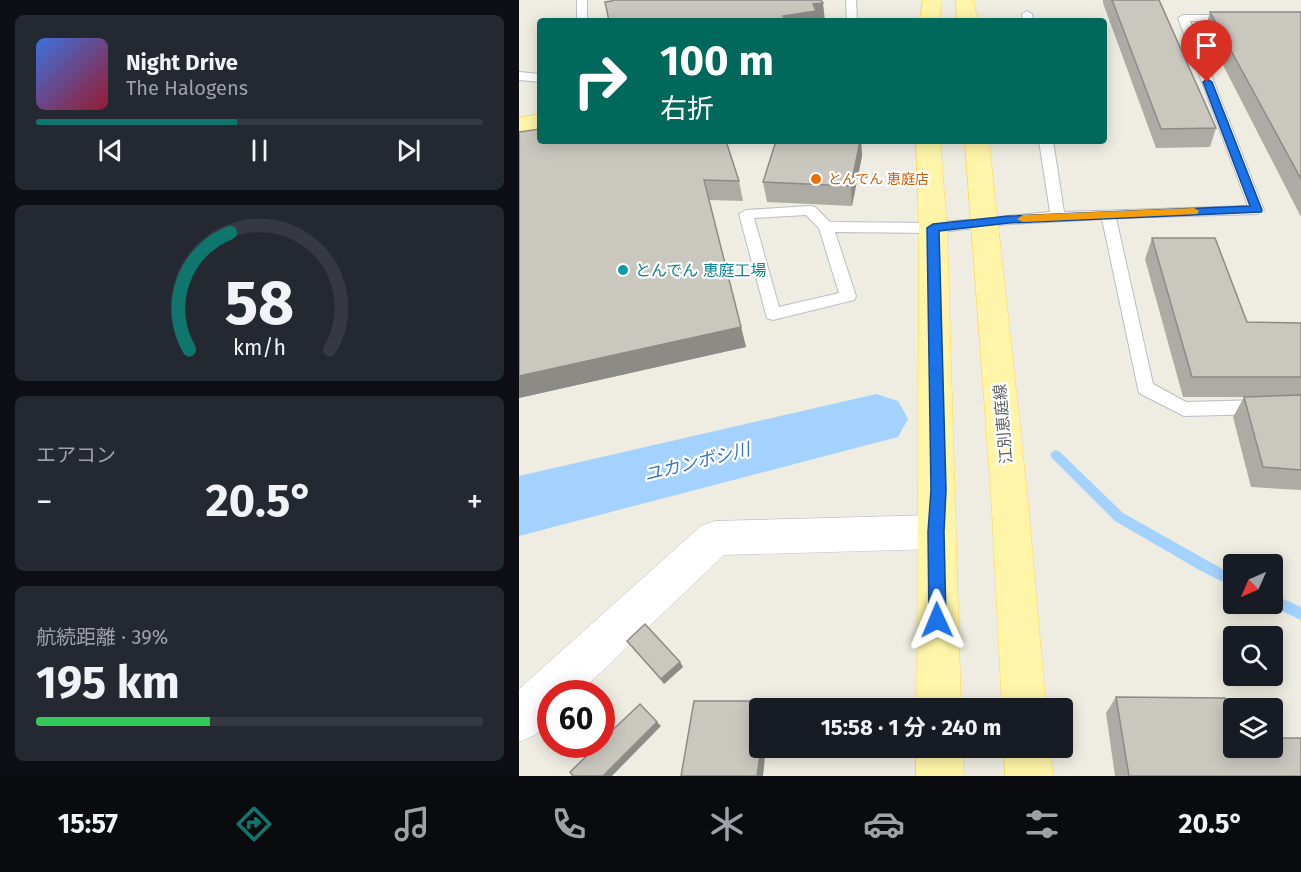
<!DOCTYPE html>
<html lang="ja">
<head>
<meta charset="utf-8">
<style>
	:root { --surface:#171b24; --page:#242831; --text:#f1f3f6; --muted:#9ea1a6; --line:#363941; --accent:#0f766e }
	body { margin:0; font-family:"Fira Sans","Noto Sans JP",sans-serif; background:var(--page); color:var(--text); height:100vh; display:flex; flex-direction:column; font-size:22px; white-space:nowrap }
	* { box-sizing:border-box; margin:0 }
	p { font-size:20px; color:var(--muted) }
	.icon { flex:none; width:33px; height:33px; fill:none; stroke:currentColor; stroke-width:2; stroke-linecap:round; stroke-linejoin:round }
	.map { position:relative; flex:1; overflow:hidden }
	.panel { display:flex; flex-direction:column; gap:15px; padding:15px; background:#0d0f14; width:519px }
	.panel>* { flex:none }
	.top-card { position:absolute; left:18px; top:18px; width:570px; height:126px; border-radius:6px; box-shadow:0 3px 15px #0003; background:#00695c; color:#fff; overflow:hidden }
	.needle { width:39px; rotate:225deg }
	.fabs { position:absolute; left:704px; top:554px; display:grid; gap:12px }
	.fabs a { display:grid; place-items:center; width:60px; height:60px; border-radius:6px; background:var(--surface); box-shadow:0 3px 15px #0003; font-size:30px }
	.speed { position:absolute; left:18px; top:680px; display:flex; gap:12px; font-size:30px; font-weight:700; text-align:center }
	.speed>* { display:grid; place-content:center; width:78px; height:78px; border-radius:50%; background:var(--surface); box-shadow:0 3px 15px #0003; line-height:1 }
	.speed .limit { border:9px solid #d22; background:#fff; color:#111 }
	.pin { position:absolute; display:grid; place-items:center; width:51px; height:51px; color:#fff; margin:-62px -26px; border-radius:50% 50% 50% 0; rotate:-45deg; box-shadow:0 0 6px #0007 }
	.pin .icon { rotate:45deg }
	.me { position:absolute; width:66px; margin:-33px; rotate:359deg; stroke-linejoin:round; filter:drop-shadow(0 0 4px #0008) }
	.turn { display:flex; align-items:center; gap:21px; height:126px; padding:0 24px; font-size:27px }
	.turn .icon { width:78px; height:78px; stroke-width:2.5 }
	.turn b { display:block; font-size:42px; line-height:51px }
	.big { font-size:45px; font-weight:700; line-height:1.1 }
	.panel .card { flex:1; display:flex; flex-direction:column; justify-content:center; gap:9px; min-width:0; padding:0 21px; border-radius:9px; background:var(--page) }
	.panel .dial { align-items:center; gap:0 }
	.dial svg { height:156px; overflow:visible; fill:none; stroke:var(--line); stroke-width:7; stroke-linecap:round; text-anchor:middle }
	.dial text { fill:var(--text); stroke:none }
	.song { display:flex; align-items:center; gap:18px }
	.cover { width:72px; height:72px; border-radius:9px; background:linear-gradient(135deg,hsl(220 70% 55%),hsl(350 70% 35%)) }
	.played { height:6px; border-radius:3px; background:linear-gradient(90deg,var(--accent) 45%,var(--line) 45%) }
	.keys { display:flex; justify-content:space-around; direction:ltr }
	.heat { display:flex; justify-content:space-between; align-items:center; font-size:33px; direction:ltr }
	.charge { height:9px; border-radius:4px; background:linear-gradient(90deg,#34c759 39%,var(--line) 0) }
	.trip { position:absolute; left:230px; top:698px; width:324px; height:60px; border-radius:6px; background:var(--surface); box-shadow:0 3px 15px #0003; font-weight:700; line-height:60px; text-align:center }
	.tabs { display:flex; height:96px; justify-content:space-around; align-items:center; background:#090b0e; color:var(--muted) }
	.tabs .icon { width:42px; height:42px }
	.tabs .selected { color:var(--accent) }
	.tabs b { font-size:27px; color:var(--text) }
	main { display:flex; flex:1; min-height:0 }
	.map>svg:first-child { display:block }
	.lines { fill:none; stroke-linecap:round; stroke-linejoin:round }
	.stream { fill:#a3d2ff; fill-rule:evenodd }
	.river { fill:#a3d2ff; fill-rule:evenodd }
	.service-casing { stroke:#babdc3; stroke-width:2 }
	.minor-casing { stroke:#babdc3; stroke-width:1 }
	.primary-casing { stroke:#ffd64c; stroke-width:1 }
	.service { fill:#fff; fill-rule:evenodd }
	.minor { fill:#fff; fill-rule:evenodd }
	.primary { fill:#fff5a8; fill-rule:evenodd }
	.wall { fill:#aeaba4 }
	.shaded-wall { fill:#8d8b86 }
	.building { fill:#cac7bf; stroke:#8d8b86; stroke-width:1.5 }
	.route { fill:#1a73e8; stroke:#114b97; stroke-width:1.5 }
	.slow { fill:#f59e0b }
	.food-dot { fill:#e8710a; stroke:#fff; stroke-width:2 }
	.culture-dot { fill:#0f9aa8; stroke:#fff; stroke-width:2 }
	.labels { text-anchor:middle; dominant-baseline:central; stroke-width:4.5; stroke-linejoin:round; paint-order:stroke }
	.far-food-label { font-size:14px; fill:#c56008; stroke:#fff; text-anchor:start }
	.culture-label { font-size:16px; fill:#0d838f; stroke:#fff; text-anchor:start }
	.street-label { font-size:16px; fill:#5b5f65; stroke:#fff }
	.water-label { font-size:18px; font-style:italic; fill:#3776c6; stroke:#fff }
</style>
</head>
<body>
<main>
<section class="panel">
<div class="card">
<div class="song"><i class="cover"></i><div><b>Night Drive</b><p>The Halogens</p></div></div>
<div class="played"></div>
<div class="keys"><svg class="icon" aria-label="previous" viewBox="0 0 24 24"><path d="M18 5L8 12l10 7zM5 5v14"/></svg><svg class="icon" aria-label="pause" viewBox="0 0 24 24"><path d="M8 5v14M16 5v14"/></svg><svg class="icon" aria-label="next" viewBox="0 0 24 24"><path d="M6 5l10 7-10 7zM19 5v14"/></svg></div>
</div>
<div class="card dial"><svg viewBox="0 0 100 80">
<path d="M14 69A42 42 0 1 1 86 69"/>
<path d="M14 69A42 42 0 0 1 35 9" stroke="#0f766e"/>
<text x="50" y="56" font-size="32" font-weight="700">58</text>
<text x="50" y="72" font-size="11">km/h</text>
</svg></div>
<div class="card"><p>エアコン</p>
<div class="heat"><a>−</a><b class="big">20.5°</b><a>+</a></div>
</div>
<div class="card"><p>航続距離 · 39%</p><b class="big">195 km</b><div class="charge"></div></div>
</section>
<div class="map">
<svg width="782" height="776" viewBox="0 0 782 776">
	<rect width="100%" height="100%" fill="#efede2"/>
	<g class="lines">
		<!-- stream -->
		<path class="stream" d="M537,450L541,452L604,513L714,575V587L682,571L596,521L533,458L531,455L533,452Z
			M753,594L782,607V620L748,604V603H753Z"/>
		<!-- river -->
		<path class="river" d="M357,394L379,401L389,419L379,437L0,536V476Z"/>
		<!-- service casing -->
		<g class="service-casing">
			<path id="service" d="M58,0H68V21H58Z
				M327,0H337L338,21H328Z
				M508,11L513,14L514,21H504L503,14Z
				M664,15H712L717,18L712,21H671L745,210L738,214L597,218L634,384L667,402L782,399V413L665,416L620,393L583,219L490,224L414,233L316,232L337,296L335,300L254,320L248,318L220,214L227,210L291,206L296,207L311,222L414,223L531,212L520,141H534L545,212L729,206L659,18ZM287,215L300,228L320,293L260,307L235,218Z
				M0,72L21,74V82L0,80Z"/>
		</g>
		<!-- minor casing -->
		<g class="minor-casing">
			<path id="minor" d="M417,515L431,520L436,532L431,544L417,549L205,555L60,693H32V720L16,735L0,742V689L182,526L196,521Z"/>
		</g>
		<!-- primary casing -->
		<g class="primary-casing">
			<path id="primary" d="M404,0H422L421,21H401Z
				M437,0H455L458,21H438Z
				M21,114V128L0,132V118Z
				M397,141H421L428,228L442,708H398L400,228Z
				M446,141H470L508,492L527,708H483L472,492Z
				M397,747H443L445,776H397Z
				M485,747H531L534,776H486Z"/>
		</g>
		<!-- service -->
		<use href="#service" class="service"/>
		<!-- minor -->
		<use href="#minor" class="minor"/>
		<!-- primary -->
		<use href="#primary" class="primary"/>
	</g>
	<!-- wall -->
	<path class="wall" d="M584,0H640L697,128L691,147L637,148L584,3Z
		M691,12H782V217L686,30Z
		M0,132L220,181L224,201L190,200L227,347L0,398Z
		M257,141H342L343,156L333,206L248,202L244,182Z
		M633,238L728,322L782,323V490L732,487L714,417L725,397H664L626,259Z
		M108,641L161,662L164,667L145,684Z
		M597,697L714,747L782,776H596L587,713Z"/>
	<!-- shaded-wall -->
	<path class="shaded-wall" d="M304,3L306,21H265L264,16L294,4Z
		M341,141H342L343,156L333,206L332,186Z
		M222,327L227,347L0,398V376Z
		M161,662L164,667L145,684L142,679Z
		M138,722L142,726L93,776H84Z
		M242,747H247L244,776H238Z"/>
	<!-- building -->
	<path class="building" d="M93,0H302L304,3L294,4L297,11L264,16L267,21H90L86,2L93,1Z
		M593,0H640L697,128L642,129Z
		M691,12H782V179Z
		M21,129V141H207L220,181L185,180L222,327L0,376V132Z
		M257,141H341L332,186L244,182Z
		M633,238H696L728,322L782,323V377H673Z
		M782,395V470L744,467L725,397Z
		M126,624L161,662L142,679L108,641Z
		M597,697L706,698L714,730V747H753V738H782V776H610Z
		M175,701H247L246,708H240V747H242L238,776H162Z
		M121,704L138,722L84,776H54L51,772L80,744H82V741Z"/>
	<!-- route -->
	<path class="route" d="M688,79L693,82L743,210L742,212L490,223L420,231L427,490L425,532L427,620L424,626L418,629L412,626L410,620L409,532L412,490L408,228L414,224L490,216L731,206L684,82Z"/>
	<!-- slow -->
	<path class="slow" d="M675,208L680,211L678,214L504,222L498,219L504,215Z"/>
	<!-- markers -->
	<circle class="food-dot" cx="297" cy="179" r="6"/>
	<circle class="culture-dot" cx="104" cy="270" r="6"/>
	<g class="labels">
		<!-- far-food labels -->
		<g class="far-food-label">
			<text x="309" y="179">とんでん 恵庭店</text>
		</g>
		<!-- culture labels -->
		<g class="culture-label">
			<text x="116" y="270">とんでん 恵庭工場</text>
		</g>
		<!-- street labels -->
		<g class="street-label">
			<text transform="translate(484 424) rotate(-95)">江別恵庭線</text>
		</g>
		<!-- water labels -->
		<g class="water-label">
			<text transform="translate(178 462) rotate(-14)">ユカンボシ川</text>
		</g>
	</g>
</svg>
<div class="fabs">
<a><svg class="needle" viewBox="-14 -14 28 28"><path d="M0-13l5 13h-10z" fill="#e53935"/><path d="M0 13l5-13h-10z" fill="#9ea1a6"/></svg></a>
<a><svg class="icon" aria-label="search" viewBox="0 0 24 24"><circle cx="10" cy="10" r="6"/><path d="M15 15l6 6"/></svg></a>
<a><svg class="icon" aria-label="layers" viewBox="0 0 24 24"><path d="M12 4l9 5-9 5-9-5zM3 14l9 5 9-5"/></svg></a>
</div>
<div class="speed"><div class="limit">60</div></div>
<div class="pin" style="left:688px;top:82px;background:#d93025"><svg class="icon" aria-label="arrive" viewBox="0 0 24 24"><path d="M6 21V4h12l-3 4 3 4H6"/></svg></div>
<svg class="me" style="left:418px;top:620px" viewBox="-20 -20 40 40"><path d="M0-17L14 15 0 8-14 15z" fill="#1a73e8" stroke="#fff" stroke-width="4"/></svg>
<div class="trip">15:58 · 1 分 · 240 m</div>
<div class="top-card">
<div class="turn"><svg class="icon" aria-label="right" viewBox="0 0 24 24"><path d="M7 20v-9h11M14 6l5 5-5 5"/></svg><div><b>100 m</b>右折</div></div>
</div>
</div>
</main>
<nav class="tabs">
<b>15:57</b>
<svg class="icon selected" aria-label="directions" viewBox="0 0 24 24"><path d="M12 3l9 9-9 9-9-9zM9 14v-3h6M13 9l2 2-2 2"/></svg>
<svg class="icon" aria-label="music" viewBox="0 0 24 24"><path d="M9 18V5l10-2v13"/><circle cx="6" cy="18" r="3"/><circle cx="16" cy="16" r="3"/></svg>
<svg class="icon" aria-label="phone" viewBox="0 0 24 24"><path d="M5 4h4l2 5-3 2q2 4 5 5l2-3 5 2v4C11 20 4 13 5 4z"/></svg>
<svg class="icon" aria-label="climate" viewBox="0 0 24 24"><path d="M12 3v18M4 7l16 10M4 17L20 7"/></svg>
<svg class="icon" aria-label="car" viewBox="0 0 24 24"><path d="M5 17H2v-5l4-1 3-4h7l3 4 3 1v5h-3M9 17h6M6 11h13"/><circle cx="7" cy="17" r="2"/><circle cx="17" cy="17" r="2"/></svg>
<svg class="icon" aria-label="filters" viewBox="0 0 24 24"><path d="M4 7h16M4 17h16"/><circle cx="9" cy="7" r="2"/><circle cx="15" cy="17" r="2"/></svg>
<b>20.5°</b>
</nav>
</body>
</html>
